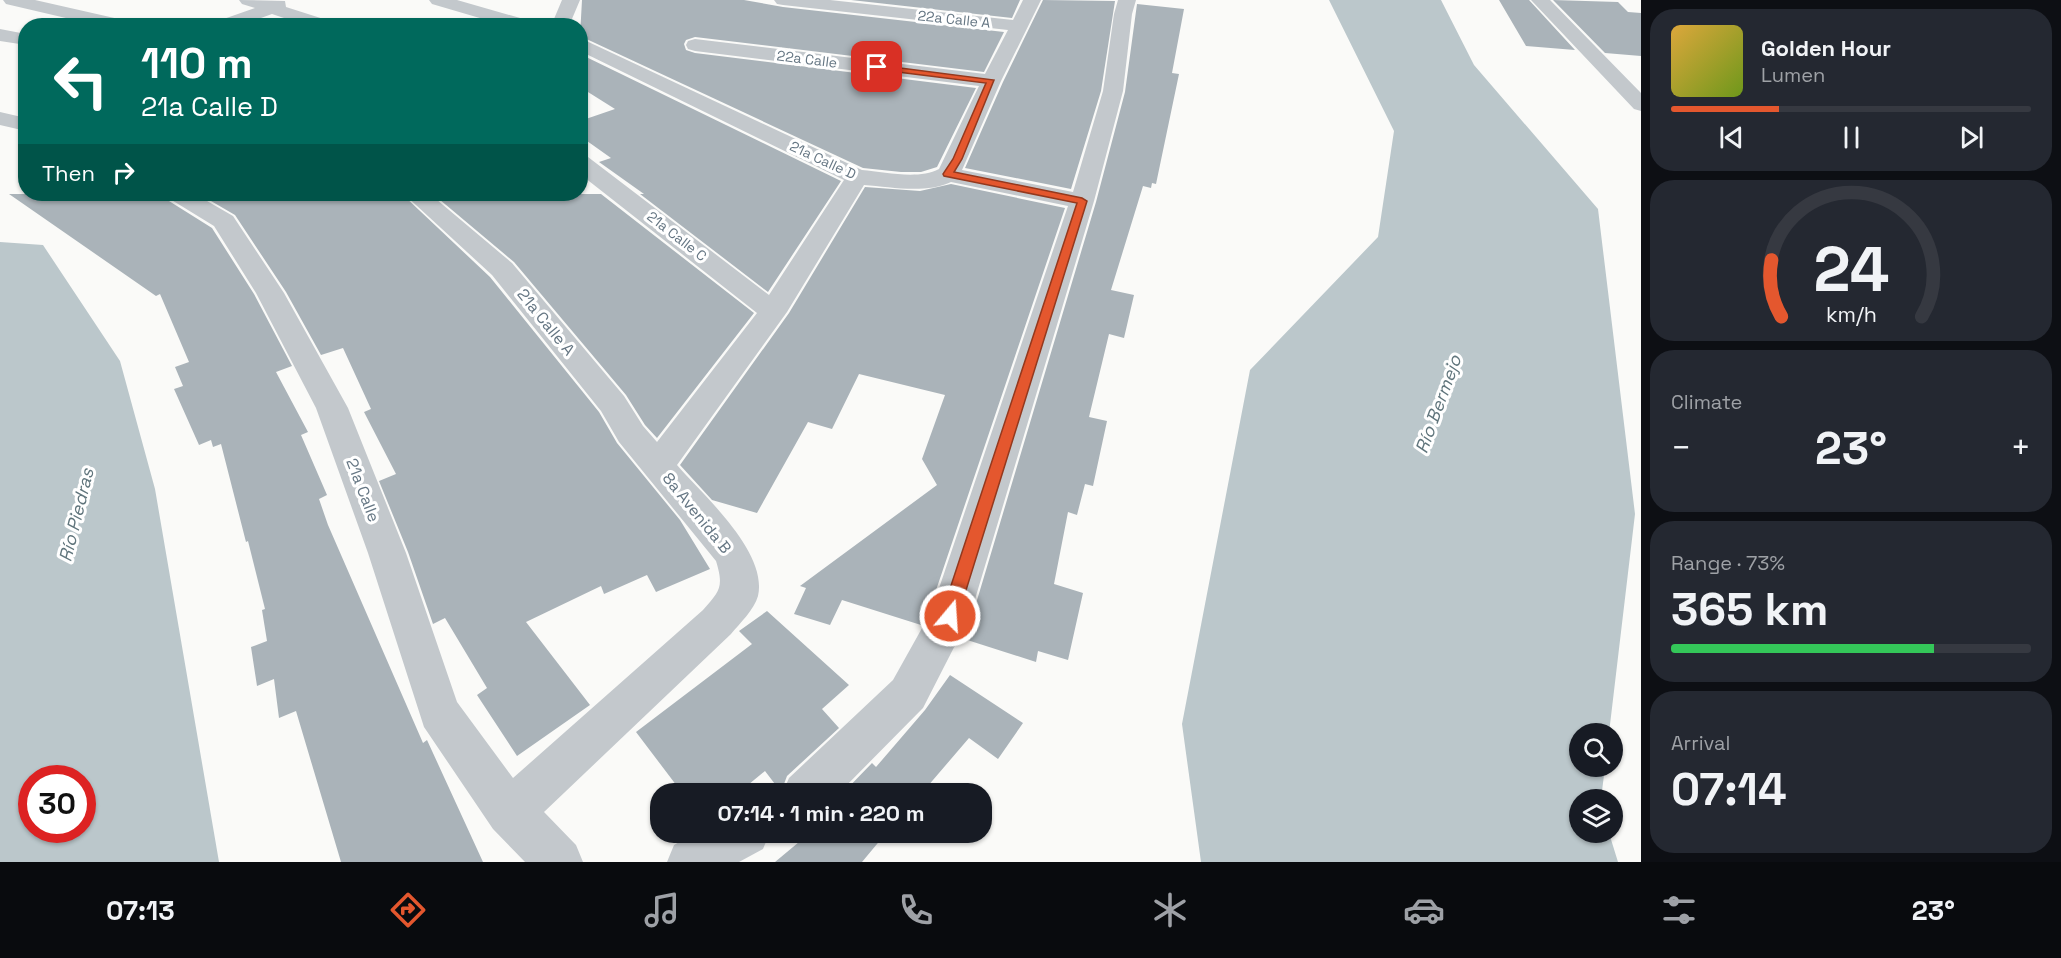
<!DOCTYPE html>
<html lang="en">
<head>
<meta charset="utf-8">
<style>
	:root { --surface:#171b24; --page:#242831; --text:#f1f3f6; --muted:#9ea1a6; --line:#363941; --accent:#e4572e }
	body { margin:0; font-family:"Space Grotesk",sans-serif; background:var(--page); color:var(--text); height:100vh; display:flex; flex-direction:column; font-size:22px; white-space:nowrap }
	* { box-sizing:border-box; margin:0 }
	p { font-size:20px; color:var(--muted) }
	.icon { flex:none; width:33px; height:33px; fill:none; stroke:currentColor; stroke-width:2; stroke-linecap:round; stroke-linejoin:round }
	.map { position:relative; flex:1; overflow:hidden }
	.drawer { display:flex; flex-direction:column; gap:9px; padding:9px; background:#0d0f14; width:420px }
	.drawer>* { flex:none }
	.top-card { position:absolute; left:18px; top:18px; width:570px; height:183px; border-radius:24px; box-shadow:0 2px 4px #0004; background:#00695c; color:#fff; overflow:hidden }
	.buttons { position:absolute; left:1569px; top:723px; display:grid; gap:12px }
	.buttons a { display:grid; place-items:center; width:54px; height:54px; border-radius:50%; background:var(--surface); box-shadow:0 2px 4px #0004; font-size:30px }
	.speed { position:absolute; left:18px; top:765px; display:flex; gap:12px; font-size:30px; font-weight:700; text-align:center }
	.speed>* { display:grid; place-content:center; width:78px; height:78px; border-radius:50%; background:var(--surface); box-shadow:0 2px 4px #0004; line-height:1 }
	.speed .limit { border:9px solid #d22; background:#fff; color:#111 }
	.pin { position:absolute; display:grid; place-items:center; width:51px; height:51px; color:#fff; margin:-26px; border-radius:12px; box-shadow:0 3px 9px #0006 }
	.me { position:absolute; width:66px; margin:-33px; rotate:18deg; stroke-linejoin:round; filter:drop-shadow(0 0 4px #0008) }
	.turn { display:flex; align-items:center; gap:21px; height:126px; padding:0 24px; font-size:27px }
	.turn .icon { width:78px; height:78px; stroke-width:2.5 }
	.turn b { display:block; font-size:42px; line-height:51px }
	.then { display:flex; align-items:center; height:57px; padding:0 24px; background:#0003; gap:12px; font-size:22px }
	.big { font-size:45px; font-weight:800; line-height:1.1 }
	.drawer .card { flex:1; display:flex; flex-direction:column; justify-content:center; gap:9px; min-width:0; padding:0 21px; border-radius:24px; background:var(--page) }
	.drawer .dial { align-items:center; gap:0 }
	.dial svg { height:156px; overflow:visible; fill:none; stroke:var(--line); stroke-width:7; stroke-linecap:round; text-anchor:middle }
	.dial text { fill:var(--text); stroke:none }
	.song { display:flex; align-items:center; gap:18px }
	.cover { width:72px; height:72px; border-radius:9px; background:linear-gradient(135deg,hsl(40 70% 55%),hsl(80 70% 35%)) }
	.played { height:6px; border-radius:3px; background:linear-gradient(90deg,var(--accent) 30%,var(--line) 30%) }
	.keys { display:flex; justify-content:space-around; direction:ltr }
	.heat { display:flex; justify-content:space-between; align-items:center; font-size:33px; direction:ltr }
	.charge { height:9px; border-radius:4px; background:linear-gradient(90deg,#34c759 73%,var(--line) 0) }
	.trip { position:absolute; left:650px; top:783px; width:342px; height:60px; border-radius:24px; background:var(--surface); box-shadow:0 2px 4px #0004; font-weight:800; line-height:60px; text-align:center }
	.tabs { display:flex; height:96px; justify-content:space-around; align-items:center; background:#090b0e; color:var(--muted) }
	.tabs .icon { width:42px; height:42px }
	.tabs .on { color:var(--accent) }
	.tabs b { font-size:27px; color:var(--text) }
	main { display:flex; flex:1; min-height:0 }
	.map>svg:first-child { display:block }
	.water { fill:#bbc7cb; fill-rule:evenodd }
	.building { fill:#aab3b9 }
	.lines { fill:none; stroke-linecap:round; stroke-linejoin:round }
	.minor { fill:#c3c8cc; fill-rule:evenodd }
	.route { fill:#e4572e; stroke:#94391e; stroke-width:1.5 }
	.labels { text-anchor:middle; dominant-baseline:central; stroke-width:6; stroke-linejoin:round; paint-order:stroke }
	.far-street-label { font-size:14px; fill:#657683; stroke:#fff }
	.street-label { font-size:16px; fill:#657683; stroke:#fff }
	.water-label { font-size:18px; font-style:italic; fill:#60757c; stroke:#fff }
</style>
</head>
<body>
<main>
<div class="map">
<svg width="1641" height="862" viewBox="0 0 1641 862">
	<rect width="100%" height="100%" fill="#fafaf8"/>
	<!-- water -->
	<path class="water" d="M1329,0H1441L1474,65L1598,209L1635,514L1609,733L1580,734V766L1605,767L1601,799L1580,800V832L1609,833L1618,862H1201L1182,724L1250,370L1378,237L1394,131Z
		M0,242L43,245L120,361L155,489L219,862H0ZM32,778H82V830H32Z"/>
	<!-- building -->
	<path class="building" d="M582,0H744L783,7L1004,32L984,72L695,37L686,40L684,44L686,50L695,53L976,88L937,167L921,172H901L863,168L580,36Z
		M851,0H1020L1012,18Z
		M1043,0L1115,1L1101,91L1071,189L965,168L1003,82Z
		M1499,0H1529L1575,50L1526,46Z
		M1553,0L1618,2L1628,12L1641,13V56L1605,53Z
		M1137,4L1184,9L1172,73L1179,74L1156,184L1152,183L1151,188L1143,186L1111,290L1134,295L1124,338L1109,334L1089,417L1107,421L1093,486L1085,484L1077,515L1068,512L1054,584L1083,593L1068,660L1038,651L1036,662L961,638L972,617L1096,202L1125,92Z
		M580,54L841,181L768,292L640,194H644L599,162L611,158L580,136V121L615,109L580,87Z
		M951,184L1065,208L929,611L921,625L842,600L830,625L794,614L806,588L800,586L937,485L922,459L945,395L859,374L832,429L808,422L757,513L712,500L680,465L789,313L865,187L920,191Z
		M9,194H165L169,201L212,228L254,294L292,366L276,372L308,432L301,435L327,495L319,499L328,525L423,743L427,740L483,862H341L296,711L279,718L274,679L257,686L251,647L267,641L262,610L265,609L248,541L246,542L221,444L213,447L211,440L199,445L174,389L183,386L175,367L189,362L160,294L156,296Z
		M199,194H402L490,277L599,412L617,443L680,520L710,569L656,592L647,575L604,594L601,586L526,622L590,705L517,756L477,695L487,688L445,618L433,624L408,552L379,481L396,474L364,412L371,409L343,348L321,355L286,292L235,215Z
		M433,194H601L754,313L657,438L645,425L626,395L514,262Z
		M767,611L849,685L822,709L839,728L787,776L781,792L765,771L737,794H683L636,732L752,644L739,631Z
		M950,675L1023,723L998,759L969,738L921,794H842L872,763L876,767L925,710Z
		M811,832H887L862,862H775Z"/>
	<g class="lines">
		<!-- minor -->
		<path class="minor" d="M3,0H35L132,22L135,26H100L6,4Z
			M239,0L285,1L286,7L333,22L336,26H308L272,14L239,26H212L215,22L255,8L242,4Z
			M429,0H457L534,22L537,26H507L432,4Z
			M562,0H580L569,26H551Z
			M774,0H830L1013,20L1023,0H1041L1001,81L962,170L1073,192L1103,91L1114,14L1118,0H1136L1132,14L1123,91L1094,201L970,616L923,708L838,794H782L789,778L893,680L931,612L1068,206L951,182C926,194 891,187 864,185L787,312L677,465C704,496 768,552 758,596C754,610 740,623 731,634L544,812L576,845L583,862H525L493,829L424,727L368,553L316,408L256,293L214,226L170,199L167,194H195L233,216L284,293L348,408L406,553L457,702L513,778L703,610C720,591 724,587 716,561L619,442L601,411L492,275L404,194H430L512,263L624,396L643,426L657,442L757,313L580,174V155L588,157L769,295L844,180L580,51V38L862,170C885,172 918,180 939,169L979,86L695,51L688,49L686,45L688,41L695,39L985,74L1008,30L783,5L777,4Z
			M1531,0H1550L1641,93V111L1634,109Z
			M0,29L26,34V45L0,41Z
			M0,112L26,118V131L0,125Z
			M697,832H770L763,849L739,862H667L674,845Z"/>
	</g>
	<!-- route -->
	<path class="route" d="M877,65L994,80L962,159L954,172L1082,198L1087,201L958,616L955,621L950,623L944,621L941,616L1077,203L944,176L943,174L953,159L986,83L874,69V66Z"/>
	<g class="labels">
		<!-- far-street labels -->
		<g class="far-street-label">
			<text transform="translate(954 19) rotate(6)">22a Calle A</text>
			<text transform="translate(807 59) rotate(7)">22a Calle</text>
			<text transform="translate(823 160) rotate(25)">21a Calle D</text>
			<text transform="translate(677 236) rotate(38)">21a Calle C</text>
		</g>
		<!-- street labels -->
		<g class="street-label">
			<text transform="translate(546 322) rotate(51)">21a Calle A</text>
			<text transform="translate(363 490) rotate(69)">21a Calle</text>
			<text transform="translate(697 513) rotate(51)">8a Avenida B</text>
		</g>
		<!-- water labels -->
		<g class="water-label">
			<text transform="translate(1438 404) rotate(-70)">Río Bermejo</text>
			<text transform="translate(76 515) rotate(-76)">Río Piedras</text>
		</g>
	</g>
</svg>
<div class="buttons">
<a><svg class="icon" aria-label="search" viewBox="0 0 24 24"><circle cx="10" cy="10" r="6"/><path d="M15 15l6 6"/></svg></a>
<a><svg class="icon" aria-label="layers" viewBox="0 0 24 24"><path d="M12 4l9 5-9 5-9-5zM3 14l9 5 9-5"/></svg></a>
</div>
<div class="speed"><div class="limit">30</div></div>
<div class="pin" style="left:877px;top:67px;background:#d93025"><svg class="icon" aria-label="arrive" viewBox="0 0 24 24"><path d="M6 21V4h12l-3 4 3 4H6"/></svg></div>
<svg class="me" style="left:950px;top:616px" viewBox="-20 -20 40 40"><circle r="17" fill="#e4572e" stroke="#fff" stroke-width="3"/><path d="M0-11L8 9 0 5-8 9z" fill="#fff"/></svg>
<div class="trip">07:14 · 1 min · 220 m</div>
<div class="top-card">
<div class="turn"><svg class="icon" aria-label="left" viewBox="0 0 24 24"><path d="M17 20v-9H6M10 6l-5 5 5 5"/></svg><div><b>110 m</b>21a Calle D</div></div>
<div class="then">Then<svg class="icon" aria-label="right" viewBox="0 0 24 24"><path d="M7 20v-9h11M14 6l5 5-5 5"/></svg></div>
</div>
</div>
<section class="drawer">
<div class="card">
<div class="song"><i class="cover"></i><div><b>Golden Hour</b><p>Lumen</p></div></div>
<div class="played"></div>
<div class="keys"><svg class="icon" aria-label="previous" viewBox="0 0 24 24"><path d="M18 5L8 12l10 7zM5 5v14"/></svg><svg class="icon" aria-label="pause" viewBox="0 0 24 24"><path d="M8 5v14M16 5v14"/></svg><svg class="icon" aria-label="next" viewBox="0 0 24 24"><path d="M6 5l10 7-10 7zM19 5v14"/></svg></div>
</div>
<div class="card dial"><svg viewBox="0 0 100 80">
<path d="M14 69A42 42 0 1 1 86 69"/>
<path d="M14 69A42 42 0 0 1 9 40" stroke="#e4572e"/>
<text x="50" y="56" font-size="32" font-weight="700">24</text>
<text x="50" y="72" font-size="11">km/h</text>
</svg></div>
<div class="card"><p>Climate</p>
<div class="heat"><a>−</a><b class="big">23°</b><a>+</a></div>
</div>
<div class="card"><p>Range · 73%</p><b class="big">365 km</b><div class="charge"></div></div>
<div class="card"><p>Arrival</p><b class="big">07:14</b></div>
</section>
</main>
<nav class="tabs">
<b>07:13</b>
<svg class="icon on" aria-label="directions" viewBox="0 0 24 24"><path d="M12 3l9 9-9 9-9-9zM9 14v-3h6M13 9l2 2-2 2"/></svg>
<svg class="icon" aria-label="music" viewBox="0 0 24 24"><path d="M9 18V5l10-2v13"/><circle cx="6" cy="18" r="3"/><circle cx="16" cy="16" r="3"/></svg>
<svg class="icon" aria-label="phone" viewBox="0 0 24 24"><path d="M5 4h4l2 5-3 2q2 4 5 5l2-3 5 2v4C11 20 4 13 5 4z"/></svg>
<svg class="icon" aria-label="climate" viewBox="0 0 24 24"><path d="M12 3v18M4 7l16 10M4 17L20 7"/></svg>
<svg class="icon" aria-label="car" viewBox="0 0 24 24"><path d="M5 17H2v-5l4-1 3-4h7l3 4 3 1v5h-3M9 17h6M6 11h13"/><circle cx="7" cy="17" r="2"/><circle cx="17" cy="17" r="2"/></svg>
<svg class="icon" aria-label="filters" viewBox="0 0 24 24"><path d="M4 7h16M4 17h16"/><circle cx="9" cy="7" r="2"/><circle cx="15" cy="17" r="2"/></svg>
<b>23°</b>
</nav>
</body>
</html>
